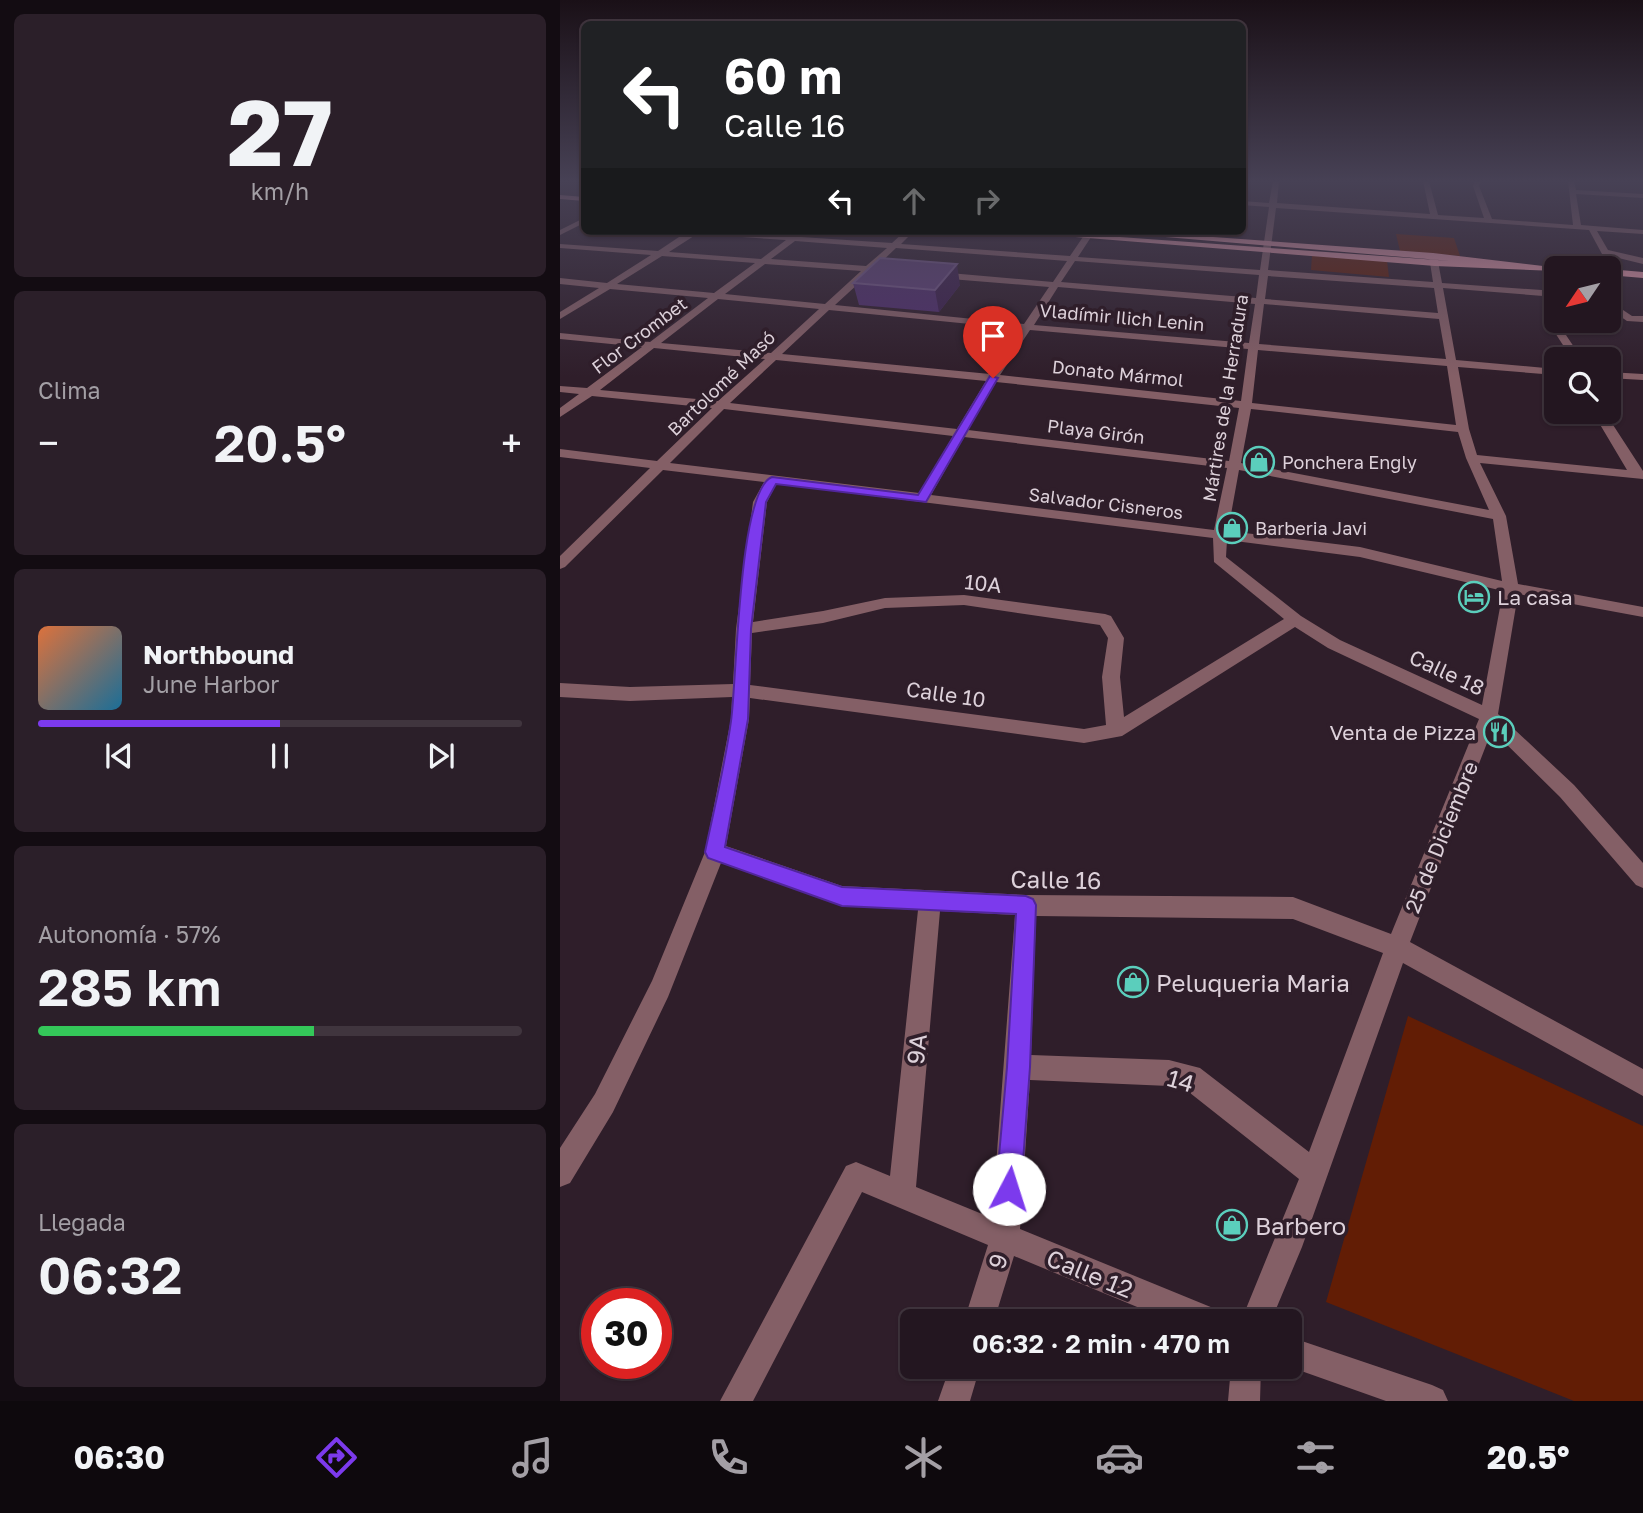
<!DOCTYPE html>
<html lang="es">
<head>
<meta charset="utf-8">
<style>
	:root { --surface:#231620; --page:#2b1f29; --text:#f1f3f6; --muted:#a39fa5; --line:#40353e; --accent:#7c3aed }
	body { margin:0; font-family:"Golos Text",sans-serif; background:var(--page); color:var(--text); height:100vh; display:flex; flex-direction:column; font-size:26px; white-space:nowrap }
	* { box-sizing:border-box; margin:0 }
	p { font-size:23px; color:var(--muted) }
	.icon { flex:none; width:38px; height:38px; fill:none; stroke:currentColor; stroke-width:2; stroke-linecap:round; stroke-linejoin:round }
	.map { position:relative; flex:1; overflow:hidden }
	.sheet { display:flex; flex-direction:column; gap:14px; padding:14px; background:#130c12; width:560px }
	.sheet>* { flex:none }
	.guide { position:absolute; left:21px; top:21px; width:665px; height:214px; border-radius:10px; box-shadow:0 2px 5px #0004,0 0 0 2px var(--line); background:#202124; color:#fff; overflow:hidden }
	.needle { width:46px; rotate:235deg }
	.tools { position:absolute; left:984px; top:256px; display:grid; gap:14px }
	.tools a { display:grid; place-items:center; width:77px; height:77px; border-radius:10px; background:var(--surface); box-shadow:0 2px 5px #0004,0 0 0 2px var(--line); font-size:35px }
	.speed { position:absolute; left:21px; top:1288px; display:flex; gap:14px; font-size:35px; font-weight:700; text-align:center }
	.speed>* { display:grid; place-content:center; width:91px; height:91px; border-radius:50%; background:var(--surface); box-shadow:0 2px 5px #0004,0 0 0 2px var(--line); line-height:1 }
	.speed .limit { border:10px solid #d22; background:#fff; color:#111 }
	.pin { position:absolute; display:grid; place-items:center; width:60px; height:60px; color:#fff; margin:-72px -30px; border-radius:50% 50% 50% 0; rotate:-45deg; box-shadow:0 0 7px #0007 }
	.pin .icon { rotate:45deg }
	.me { position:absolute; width:77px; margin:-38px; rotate:5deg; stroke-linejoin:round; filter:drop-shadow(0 0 5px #0008) }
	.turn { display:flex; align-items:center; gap:24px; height:147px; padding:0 28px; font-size:32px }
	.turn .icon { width:91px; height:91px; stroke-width:2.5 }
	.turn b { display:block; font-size:49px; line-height:60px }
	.lanes { display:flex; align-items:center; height:66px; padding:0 28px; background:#0003; justify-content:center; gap:35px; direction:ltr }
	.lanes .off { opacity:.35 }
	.big { font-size:52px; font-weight:600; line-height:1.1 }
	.sheet .tile { flex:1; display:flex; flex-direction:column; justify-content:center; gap:10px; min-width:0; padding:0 24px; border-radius:10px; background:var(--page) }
	.sheet .dial { align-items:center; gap:0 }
	.dial b { font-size:91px; line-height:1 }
	.song { display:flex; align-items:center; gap:21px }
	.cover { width:84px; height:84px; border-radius:10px; background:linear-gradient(135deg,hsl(20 70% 55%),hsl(200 70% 35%)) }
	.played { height:7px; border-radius:4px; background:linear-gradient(90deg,var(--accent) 50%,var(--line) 50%) }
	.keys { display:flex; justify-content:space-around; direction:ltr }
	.heat { display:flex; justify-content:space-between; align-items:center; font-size:38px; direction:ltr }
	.charge { height:10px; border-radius:5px; background:linear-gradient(90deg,#34c759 57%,var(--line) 0) }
	.trip { position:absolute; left:340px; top:1309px; width:402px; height:70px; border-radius:10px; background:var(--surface); box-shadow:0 2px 5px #0004,0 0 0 2px var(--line); font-weight:600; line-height:70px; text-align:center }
	.tabs { display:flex; height:112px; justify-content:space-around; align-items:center; background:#0e090d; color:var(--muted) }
	.tabs .icon { width:49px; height:49px }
	.tabs .on { color:var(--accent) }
	.tabs b { font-size:32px; color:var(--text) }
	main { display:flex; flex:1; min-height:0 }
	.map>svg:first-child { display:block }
	.green { fill:#621d05 }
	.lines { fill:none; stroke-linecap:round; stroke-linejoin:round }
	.minor { fill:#845f66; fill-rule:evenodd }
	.major { fill:#e599a7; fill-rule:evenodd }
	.wall { fill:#4f2f6b }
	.shaded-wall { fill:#3c214c }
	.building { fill:#5e4177; stroke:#725787; stroke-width:2 }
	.route { fill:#7c3aed; stroke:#51269a; stroke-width:2 }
	.labels { text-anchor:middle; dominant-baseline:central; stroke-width:7; stroke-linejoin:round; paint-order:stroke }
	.far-street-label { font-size:18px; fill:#ddd1da; stroke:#2f1e2a }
	.far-poi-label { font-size:18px; fill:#ddd1da; stroke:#2f1e2a; text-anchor:start }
	.street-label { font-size:21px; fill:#ddd1da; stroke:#2f1e2a }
	.poi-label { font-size:21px; fill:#ddd1da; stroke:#2f1e2a; text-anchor:start }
	.near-street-label { font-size:24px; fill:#ddd1da; stroke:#2f1e2a }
	.near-poi-label { font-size:24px; fill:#ddd1da; stroke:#2f1e2a; text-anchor:start }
</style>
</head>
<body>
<main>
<section class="sheet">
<div class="tile dial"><b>27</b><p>km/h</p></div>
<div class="tile"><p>Clima</p>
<div class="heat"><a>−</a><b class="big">20.5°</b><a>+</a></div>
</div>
<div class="tile">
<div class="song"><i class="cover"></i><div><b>Northbound</b><p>June Harbor</p></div></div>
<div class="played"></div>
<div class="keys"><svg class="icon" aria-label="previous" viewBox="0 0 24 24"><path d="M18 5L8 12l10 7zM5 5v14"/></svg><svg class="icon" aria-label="pause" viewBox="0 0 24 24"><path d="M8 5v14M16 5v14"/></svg><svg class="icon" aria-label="next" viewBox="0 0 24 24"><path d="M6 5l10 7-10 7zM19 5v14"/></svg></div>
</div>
<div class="tile"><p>Autonomía · 57%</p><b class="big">285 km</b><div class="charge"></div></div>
<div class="tile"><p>Llegada</p><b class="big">06:32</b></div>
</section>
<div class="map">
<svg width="1083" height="1401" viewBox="0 0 1083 1401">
	<rect width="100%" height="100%" fill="#2f1e2a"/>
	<!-- green -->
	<path class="green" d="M836,234L894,238L900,256L840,251Z
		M752,255L827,261L829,277L751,270Z
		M848,1016L1083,1126V1401H1014L766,1302Z"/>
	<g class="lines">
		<!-- minor -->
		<path class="minor" d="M713,181H719L717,203L870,214L863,181H869L878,215L924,218L913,186L915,181H921L919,186L932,219L1013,225L1008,181H1014L1016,190L1083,194V198L1016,194L1021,225L1083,230V234L1037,231L1048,250L1083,258V264L1042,254L1029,230L716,208L708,270L873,282L869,256L873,253L877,256L882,283L996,291V297L883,288L896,360L996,369V375L898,367L909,429L917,455L1067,470L1032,411H1044L1083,471V479L920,463L946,516L958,584L1083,607V617L958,594L938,714L1014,785L1083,863V888L1076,885L1000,797L932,730L850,942L1083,1069V1096L843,963L742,1247L711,1321H681L739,1179L625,1089L609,1086L470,1080L460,1229L658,1310L662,1321H611L454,1256L434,1321H404L428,1245L302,1192L193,1401H160L286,1166L296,1162L330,1176L358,910L282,906L161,863L108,997L53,1112L10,1183L0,1187V1148L35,1094L92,981L145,852L171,719L172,697L70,701L0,697V683L70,687L173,684L176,629L193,502L204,482L103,470L5,567L0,569V556L90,468L0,457V449L97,461L152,408L32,396L0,417V408L19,394L0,392V386L27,388L82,347L0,339V333L90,342L148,298L50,289L0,319V312L39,288L0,284V278L47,283L91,255L0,248V244L98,251L128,231L232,236L238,233L241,237L332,243L345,231H354L341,244L510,256L527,231H535L518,257L700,270L709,207L682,205V201L709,203ZM137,234L226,240L201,259L109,252ZM235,241L327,248L306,266L211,259ZM336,248L507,261L493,282L378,272L374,275L378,278L489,287L464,324L275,305L311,272L335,273V269L316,267ZM102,256L195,263L154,293L57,284ZM515,261L699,275L696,298L501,282ZM205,264L301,271L265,304L165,294ZM708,276L874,288L878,313L705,299ZM498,287L695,304L689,343L474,325ZM158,299L259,309L211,353L101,343ZM704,304L879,319L886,359L699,344ZM269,310L461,329L430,374L222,354ZM470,330L688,349L681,401L440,375ZM94,348L205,359L158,401L40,390ZM698,350L887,366L896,425L692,403ZM216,360L426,381L397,429L170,403ZM436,382L679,408L669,461L408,430ZM164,409L393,436L359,493L110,463ZM691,409L898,432L906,458L929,510L681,463ZM404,437L667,468L654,530L371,495ZM679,470L933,519L942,581L800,547L668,531ZM216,484L653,538L654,562L724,619L564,717L560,677L564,638L551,616L545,614L404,595L325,598L263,611L193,622L207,502ZM667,540L800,557L943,591L922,705L780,640L741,616L666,557ZM404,605L540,625L548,638L542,677L546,725L524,729L190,685L192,633L263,623L325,608ZM735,627L768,648L919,719L831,934L733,897L466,895L282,886L166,846L189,719L190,698L524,743L562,736ZM380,911L455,915L432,1218L356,1187ZM476,916L733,919L823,953L749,1152L640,1068L609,1060L471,1055Z
			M24,218V223L0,235V230Z
			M1048,300L1072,316H1083V322L1067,321L1048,308Z
			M995,322L998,323L1022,359H1012L990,325Z
			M1048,372L1083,374V380L1048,378Z
			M730,1337L872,1385L883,1390L888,1401H826L730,1367Z
			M390,1367H420L410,1401H378Z
			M671,1367H701L700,1401H668Z"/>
		<!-- major -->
		<path class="major" d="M0,195L24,197V201L0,199Z
			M441,231H477L891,261L534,231H570L873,253L1000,268H996V271L875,266Z
			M1048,269L1083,272V278L1048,275Z"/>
	</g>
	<!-- wall -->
	<path class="wall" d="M293,283L400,285L379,312L299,305Z"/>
	<!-- shaded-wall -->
	<path class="shaded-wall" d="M397,264L400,285L379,312L375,290Z"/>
	<!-- building -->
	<path class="building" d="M320,258L397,264L375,290L293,283Z"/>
	<!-- sky -->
	<linearGradient id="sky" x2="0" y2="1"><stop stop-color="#1a1017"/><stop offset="0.48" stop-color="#474155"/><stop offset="1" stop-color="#474155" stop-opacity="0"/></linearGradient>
	<rect width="1083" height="377" fill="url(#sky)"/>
	<!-- route -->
	<path class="route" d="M430,376L438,378L366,502L216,484L206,502L191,629L188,719L165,847L282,887L466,896L473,899L476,905L470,1067L461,1189L457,1198L449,1201L440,1198L436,1189L447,1067L456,914L282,906L148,858L145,852C154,809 165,765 171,721C177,681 178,490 212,477L358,495Z"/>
	<!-- icons -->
	<defs>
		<g id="shop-ring" transform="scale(1.575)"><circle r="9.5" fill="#2f1e2a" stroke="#5bcebc" stroke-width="1.5"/><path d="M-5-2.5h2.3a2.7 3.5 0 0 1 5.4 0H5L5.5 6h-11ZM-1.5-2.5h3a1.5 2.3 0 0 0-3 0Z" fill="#5bcebc"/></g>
		<g id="hotel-ring" transform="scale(1.575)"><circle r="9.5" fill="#2f1e2a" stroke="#5bcebc" stroke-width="1.5"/><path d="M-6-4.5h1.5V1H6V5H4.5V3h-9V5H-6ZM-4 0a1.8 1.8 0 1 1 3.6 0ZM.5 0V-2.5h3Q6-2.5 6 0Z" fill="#5bcebc"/></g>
		<g id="restaurant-ring" transform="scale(1.575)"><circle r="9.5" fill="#2f1e2a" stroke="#5bcebc" stroke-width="1.5"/><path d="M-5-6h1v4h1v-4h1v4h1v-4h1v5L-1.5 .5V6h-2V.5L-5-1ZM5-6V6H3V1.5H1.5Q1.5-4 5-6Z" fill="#5bcebc"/></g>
	</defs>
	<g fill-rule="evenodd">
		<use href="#shop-ring" x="699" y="462"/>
		<use href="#shop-ring" x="672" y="528"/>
		<use href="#hotel-ring" x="914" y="597"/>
		<use href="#restaurant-ring" x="939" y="732"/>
		<use href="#shop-ring" x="573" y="982"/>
		<use href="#shop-ring" x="672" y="1225"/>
	</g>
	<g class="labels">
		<!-- far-street labels -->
		<g class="far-street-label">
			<text transform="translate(562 317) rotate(5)">Vladímir Ilich Lenin</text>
			<text transform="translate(79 335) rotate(-37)">Flor Crombet</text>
			<text transform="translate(558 373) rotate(6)">Donato Mármol</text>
			<text transform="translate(161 383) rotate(-44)">Bartolomé Masó</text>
			<text transform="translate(665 398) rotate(-81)">Mártires de la Herradura</text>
			<text transform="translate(536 431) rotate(7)">Playa Girón</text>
			<text transform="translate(546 503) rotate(7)">Salvador Cisneros</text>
		</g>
		<!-- far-poi labels -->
		<g class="far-poi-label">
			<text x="722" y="462">Ponchera Engly</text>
			<text x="695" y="528">Barberia Javi</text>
		</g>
		<!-- street labels -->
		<g class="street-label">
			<text transform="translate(423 583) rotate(6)">10A</text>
			<text transform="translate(887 672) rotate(25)">Calle 18</text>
			<text transform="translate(386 694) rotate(8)">Calle 10</text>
			<text transform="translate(881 837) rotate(-68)">25 de Diciembre</text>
		</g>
		<!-- poi labels -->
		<g class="poi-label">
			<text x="937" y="597">La casa</text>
			<text x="916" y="732" text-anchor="end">Venta de Pizza</text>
		</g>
		<!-- near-street labels -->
		<g class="near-street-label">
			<text transform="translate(496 879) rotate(1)">Calle 16</text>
			<text transform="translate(356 1049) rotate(-84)">9A</text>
			<text transform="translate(621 1080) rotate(16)">14</text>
			<text transform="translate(437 1261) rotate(-73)">9</text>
			<text transform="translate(530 1273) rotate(22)">Calle 12</text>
		</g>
		<!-- near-poi labels -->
		<g class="near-poi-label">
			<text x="596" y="982">Peluqueria Maria</text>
			<text x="695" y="1225">Barbero</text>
		</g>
	</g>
</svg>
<div class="tools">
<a><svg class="needle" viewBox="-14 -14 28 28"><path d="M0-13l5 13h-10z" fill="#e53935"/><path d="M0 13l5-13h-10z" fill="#a39fa5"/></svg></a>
<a><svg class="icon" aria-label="search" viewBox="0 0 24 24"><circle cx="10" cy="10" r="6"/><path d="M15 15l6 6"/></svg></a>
</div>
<div class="speed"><div class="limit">30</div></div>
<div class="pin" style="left:433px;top:378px;background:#d93025"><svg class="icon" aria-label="arrive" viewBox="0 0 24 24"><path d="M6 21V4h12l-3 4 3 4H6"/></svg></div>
<svg class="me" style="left:449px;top:1189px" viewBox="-20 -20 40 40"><circle r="19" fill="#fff"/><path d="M0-13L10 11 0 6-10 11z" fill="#7c3aed"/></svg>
<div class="trip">06:32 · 2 min · 470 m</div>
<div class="guide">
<div class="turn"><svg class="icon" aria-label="left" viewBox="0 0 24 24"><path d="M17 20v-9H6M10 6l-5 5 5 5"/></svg><div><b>60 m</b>Calle 16</div></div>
<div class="lanes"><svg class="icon" aria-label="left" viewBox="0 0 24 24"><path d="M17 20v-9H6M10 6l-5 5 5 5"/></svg><svg class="icon off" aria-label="ahead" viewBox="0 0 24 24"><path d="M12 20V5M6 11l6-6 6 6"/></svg><svg class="icon off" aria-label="right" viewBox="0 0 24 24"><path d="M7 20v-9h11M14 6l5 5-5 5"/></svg></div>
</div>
</div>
</main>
<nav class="tabs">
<b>06:30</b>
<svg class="icon on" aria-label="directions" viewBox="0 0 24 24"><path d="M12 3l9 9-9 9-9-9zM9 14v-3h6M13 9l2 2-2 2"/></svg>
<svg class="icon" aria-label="music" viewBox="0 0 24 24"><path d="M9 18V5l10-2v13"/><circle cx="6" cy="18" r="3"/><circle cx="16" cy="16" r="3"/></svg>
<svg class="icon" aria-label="phone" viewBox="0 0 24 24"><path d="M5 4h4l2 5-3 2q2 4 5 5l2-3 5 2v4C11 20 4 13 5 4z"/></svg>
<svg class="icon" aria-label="climate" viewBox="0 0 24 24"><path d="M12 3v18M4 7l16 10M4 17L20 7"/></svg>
<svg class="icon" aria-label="car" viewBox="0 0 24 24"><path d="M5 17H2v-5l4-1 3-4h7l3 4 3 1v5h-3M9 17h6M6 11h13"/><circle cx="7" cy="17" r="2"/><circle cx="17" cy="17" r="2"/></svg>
<svg class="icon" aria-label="filters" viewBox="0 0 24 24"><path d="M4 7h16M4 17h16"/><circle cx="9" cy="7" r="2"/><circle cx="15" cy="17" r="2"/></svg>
<b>20.5°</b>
</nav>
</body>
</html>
